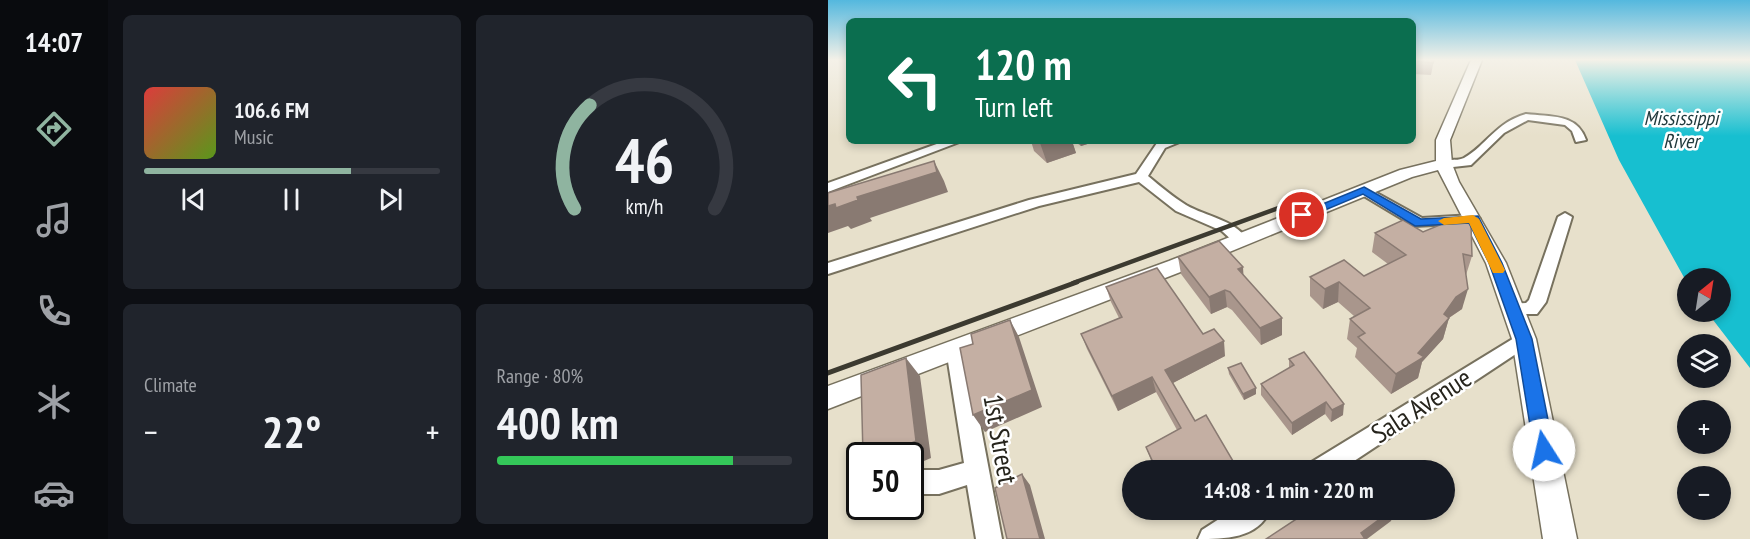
<!DOCTYPE html>
<html lang="en">
<head>
<meta charset="utf-8">
<style>
	:root { --surface:#171b24; --page:#20242c; --text:#f1f3f6; --muted:#9ea1a6; --line:#363941; --accent:#8fb4a0 }
	body { margin:0; font-family:"PT Sans Narrow",sans-serif; background:var(--page); color:var(--text); height:100vh; display:flex; flex-direction:column; font-size:22px; white-space:nowrap }
	* { box-sizing:border-box; margin:0 }
	p { font-size:20px; color:var(--muted) }
	.icon { flex:none; width:33px; height:33px; fill:none; stroke:currentColor; stroke-width:2; stroke-linecap:round; stroke-linejoin:round }
	.map { position:relative; flex:1; overflow:hidden }
	.drawer { display:flex; flex-direction:column; gap:15px; padding:15px; background:#0d0f14; width:720px }
	.drawer>* { flex:none }
	.hud { position:absolute; left:18px; top:18px; width:570px; height:126px; border-radius:9px; box-shadow:0 3px 9px #0003; background:#0b6e4f; color:#fff; overflow:hidden }
	.needle { width:39px; rotate:30deg }
	.controls { position:absolute; left:849px; top:268px; display:grid; gap:12px }
	.controls a { display:grid; place-items:center; width:54px; height:54px; border-radius:50%; background:var(--surface); box-shadow:0 3px 9px #0003; font-size:30px }
	.speed { position:absolute; left:18px; top:442px; display:flex; gap:12px; font-size:30px; font-weight:700; text-align:center }
	.speed>* { display:grid; place-content:center; width:78px; height:78px; border-radius:50%; background:var(--surface); box-shadow:0 3px 9px #0003; line-height:1 }
	.speed .limit { border:3px solid #111; border-radius:9px; background:#fff; color:#111 }
	.pin { position:absolute; display:grid; place-items:center; width:51px; height:51px; color:#fff; margin:-26px; border:3px solid #fff; border-radius:50%; box-shadow:0 2px 6px #0007 }
	.me { position:absolute; width:66px; margin:-33px; rotate:350deg; stroke-linejoin:round; filter:drop-shadow(0 0 4px #0008) }
	.turn { display:flex; align-items:center; gap:21px; height:126px; padding:0 30px; font-size:27px }
	.turn .icon { width:78px; height:78px; stroke-width:2.5 }
	.turn b { display:block; font-size:42px; line-height:51px }
	.big { font-size:45px; font-weight:700; line-height:1.1 }
	.drawer .card { flex:1; display:flex; flex-direction:column; justify-content:center; gap:9px; min-width:0; padding:0 21px; border-radius:9px; background:var(--page) }
	.drawer .dial { align-items:center; gap:0 }
	.dial svg { height:156px; overflow:visible; fill:none; stroke:var(--line); stroke-width:7; stroke-linecap:round; text-anchor:middle }
	.dial text { fill:var(--text); stroke:none }
	.song { display:flex; align-items:center; gap:18px }
	.cover { width:72px; height:72px; border-radius:9px; background:linear-gradient(135deg,hsl(0 70% 55%),hsl(90 70% 35%)) }
	.played { height:6px; border-radius:3px; background:linear-gradient(90deg,var(--accent) 70%,var(--line) 70%) }
	.keys { display:flex; justify-content:space-around; direction:ltr }
	.heat { display:flex; justify-content:space-between; align-items:center; font-size:33px; direction:ltr }
	.charge { height:9px; border-radius:4px; background:linear-gradient(90deg,#34c759 80%,var(--line) 0) }
	.drawer .tiles { flex:1; display:grid; gap:15px; grid-template-columns:repeat(2,1fr) }
	.trip { position:absolute; left:294px; top:460px; width:333px; height:60px; border-radius:30px; background:var(--surface); box-shadow:0 3px 9px #0003; font-weight:700; line-height:60px; text-align:center }
	main { display:flex; flex:1; min-height:0 }
	.menu { display:flex; flex-direction:column; width:108px; justify-content:space-around; align-items:center; background:#090b0e; color:var(--muted) }
	.menu .icon { width:42px; height:42px }
	.menu .current { color:var(--accent) }
	.menu b { font-size:27px; color:var(--text) }
	.map>svg:first-child { display:block }
	.water { fill:#17bfd0 }
	.lines { fill:none; stroke-linecap:round; stroke-linejoin:round }
	.minor-casing { stroke:#77715e; stroke-width:4 }
	.major-casing { stroke:#77715e; stroke-width:3 }
	.minor { fill:#fff; fill-rule:evenodd }
	.major { fill:#fff; fill-rule:evenodd }
	.rail-far1 { stroke:#3c3a30; stroke-width:4.5 }
	.rail { stroke:#3c3a30; stroke-width:5 }
	.wall { fill:#a9968c }
	.shaded-wall { fill:#897a72 }
	.building { fill:#c4afa3; stroke:#897a72; stroke-width:1.5 }
	.route { fill:#1a73e8; stroke:#114b97; stroke-width:1.5 }
	.slow { fill:#f59e0b }
	.labels { text-anchor:middle; dominant-baseline:central; stroke-width:5; stroke-linejoin:round; paint-order:stroke }
	.far-water-label { font-size:20px; font-style:italic; fill:#1f383b; stroke:#fff }
	.near-street-label { font-size:27px; fill:#26241c; stroke:#fff }
</style>
</head>
<body>
<main>
<nav class="menu">
<b>14:07</b>
<svg class="icon current" aria-label="directions" viewBox="0 0 24 24"><path d="M12 3l9 9-9 9-9-9zM9 14v-3h6M13 9l2 2-2 2"/></svg>
<svg class="icon" aria-label="music" viewBox="0 0 24 24"><path d="M9 18V5l10-2v13"/><circle cx="6" cy="18" r="3"/><circle cx="16" cy="16" r="3"/></svg>
<svg class="icon" aria-label="phone" viewBox="0 0 24 24"><path d="M5 4h4l2 5-3 2q2 4 5 5l2-3 5 2v4C11 20 4 13 5 4z"/></svg>
<svg class="icon" aria-label="climate" viewBox="0 0 24 24"><path d="M12 3v18M4 7l16 10M4 17L20 7"/></svg>
<svg class="icon" aria-label="car" viewBox="0 0 24 24"><path d="M5 17H2v-5l4-1 3-4h7l3 4 3 1v5h-3M9 17h6M6 11h13"/><circle cx="7" cy="17" r="2"/><circle cx="17" cy="17" r="2"/></svg>
</nav>
<section class="drawer">
<div class="tiles">
<div class="card">
<div class="song"><i class="cover"></i><div><b>106.6 FM</b><p>Music</p></div></div>
<div class="played"></div>
<div class="keys"><svg class="icon" aria-label="previous" viewBox="0 0 24 24"><path d="M18 5L8 12l10 7zM5 5v14"/></svg><svg class="icon" aria-label="pause" viewBox="0 0 24 24"><path d="M8 5v14M16 5v14"/></svg><svg class="icon" aria-label="next" viewBox="0 0 24 24"><path d="M6 5l10 7-10 7zM19 5v14"/></svg></div>
</div>
<div class="card dial"><svg viewBox="0 0 100 80">
<path d="M14 69A42 42 0 1 1 86 69"/>
<path d="M14 69A42 42 0 0 1 22 16" stroke="#8fb4a0"/>
<text x="50" y="56" font-size="32" font-weight="700">46</text>
<text x="50" y="72" font-size="11">km/h</text>
</svg></div>
<div class="card"><p>Climate</p>
<div class="heat"><a>−</a><b class="big">22°</b><a>+</a></div>
</div>
<div class="card"><p>Range · 80%</p><b class="big">400 km</b><div class="charge"></div></div>
</div>
</section>
<div class="map">
<svg width="922" height="539" viewBox="0 0 922 539">
	<rect width="100%" height="100%" fill="#e7e0cb"/>
	<!-- water -->
	<path class="water" d="M747,60H922V368L879,312H892V279H860L859,283L858,281L791,160Z"/>
	<g class="lines">
		<!-- minor casing -->
		<g class="minor-casing">
			<path id="minor" d="M698,114C722,117 749,113 758,140L748,142L744,131L737,125L700,120L676,133L643,165L616,168L610,164C617,157 628,162 636,158C659,145 667,123 698,114Z
				M117,141H134L0,192V183Z
				M336,141H354L337,148L320,176C332,186 345,197 358,205C379,217 405,219 420,240L417,243H407L394,231L348,211L311,182L211,206L0,274V263L201,200L308,174L329,143Z
				M536,186L594,218L645,215L652,219L645,223L586,226L531,193V187Z
				M737,213L744,217L718,302L709,314H680L677,309L680,304L698,303L701,300L730,217Z
				M696,332L703,334L706,339L703,344L511,471H478L482,463Z
				M128,341L135,344L138,349L174,539H148L139,485L111,494H82V470H111L136,463L118,349L121,344Z
				M405,510H442C430,539 396,539 370,539L374,530Z"/>
		</g>
		<!-- major casing -->
		<g class="major-casing">
			<path id="major" d="M643,60H654L622,140L624,164L631,182L678,263L708,339L749,539H715L684,339L658,263L610,170L584,177L355,271L0,409V386L341,261L572,170L608,161V140Z"/>
		</g>
		<!-- minor -->
		<use href="#minor" class="minor"/>
		<!-- major -->
		<use href="#major" class="major"/>
		<!-- rail-far1 -->
		<path class="rail-far1" d="M245,283L486,195"/>
		<!-- rail -->
		<path class="rail" d="M0,373L249,282"/>
	</g>
	<!-- wall -->
	<path class="wall" d="M588,60H606L603,75L585,74Z
		M203,141H244L248,153L219,163L206,151Z
		M246,141H269L253,146Z
		M595,232L644,256L638,275L634,309L621,318L615,339L594,362L590,378L563,394L527,357L529,348L519,339L522,319L526,316L510,302L495,309L482,296V277L536,276L560,264L544,252L547,233Z
		M350,257L415,275L454,318V335L433,345L404,310L399,307L383,314L353,274Z
		M278,287L375,334L397,356L345,383L367,421L407,471H327L318,447L349,430L328,392L290,411L259,349L253,334L291,318L283,302Z
		M461,359L515,415L503,422L497,414L464,435L433,395V384L461,368Z
		M400,368L428,394L416,400L401,374Z"/>
	<!-- shaded-wall -->
	<path class="shaded-wall" d="M220,141H244L248,153L219,163L212,143Z
		M251,141H269L253,146Z
		M106,161L116,181L120,192L42,218L44,221L23,229L20,226L0,233V206L29,197Z
		M415,267L416,284L410,269Z
		M511,282L510,302L495,309L497,289Z
		M640,289L634,309L622,317L619,320L621,318L615,339L594,362L590,378L563,394L568,374L590,353L628,297Z
		M397,290L399,307L383,314L381,297Z
		M454,318V335L433,345L432,328Z
		M182,320L191,337L214,407L157,432L145,415Z
		M396,341L397,356L341,385L337,370Z
		M78,358L92,376L103,458L82,467V456H55Z
		M324,377L328,392L290,411L284,396Z
		M428,388V394L416,400L415,394Z
		M498,402L497,414L464,435V423Z
		M516,404L515,415L503,422L504,410Z
		M405,461L407,471H388Z
		M194,474L202,485L217,539H212Z
		M564,510H567L563,521L539,539H532L533,533Z"/>
	<!-- building -->
	<path class="building" d="M588,60H606L605,63L587,61Z
		M210,141H220L212,143Z
		M106,161L109,172L29,197L30,200L8,208L7,204L0,206V193Z
		M631,217L643,225L644,256L635,254L640,289L628,297L616,314L621,318L590,353L596,357L568,374L530,337L537,333L522,319L542,308L511,282L497,289L482,277L516,260L536,276L578,255L547,233L575,220L595,232Z
		M391,241L415,267L410,269L454,318L432,328L402,292L397,290L381,297L350,257Z
		M329,268L375,334L386,329L396,341L337,370L367,421L378,415L405,461L388,471H329L318,447L353,428L324,377L284,396L253,334L294,317L278,287Z
		M182,320L204,390L145,415L132,348L145,344L143,334Z
		M476,352L516,404L504,410L498,402L464,423L433,384L466,365L461,359Z
		M78,358L88,441L55,456H35L33,375Z
		M413,363L428,388L415,394L400,368Z
		M194,474L212,539H179L167,488Z
		M482,510H564L533,533L537,539H438Z"/>
	<!-- sky -->
	<linearGradient id="sky" x2="0" y2="1"><stop stop-color="#54b8de"/><stop offset="0.44" stop-color="#f4f1e8"/><stop offset="1" stop-color="#f4f1e8" stop-opacity="0"/></linearGradient>
	<rect width="922" height="136" fill="url(#sky)"/>
	<!-- route -->
	<path class="route" d="M536,187L593,219L650,216L674,263L704,339L726,450L723,456L716,459L709,456L706,450L688,339L661,263L641,223L587,226L535,194L478,218L468,215Z"/>
	<!-- slow -->
	<path class="slow" d="M645,215L651,219L677,270L675,273H665L641,223L616,225L610,221L616,218Z"/>
	<g class="labels">
		<!-- far-water labels -->
		<g class="far-water-label">
			<text x="853" y="118">Mississippi<tspan x="853" dy="23">River</tspan></text>
		</g>
		<!-- near-street labels -->
		<g class="near-street-label">
			<text transform="translate(593 405) rotate(-33)">Sala Avenue</text>
			<text transform="translate(173 439) rotate(80)">1st Street</text>
		</g>
	</g>
</svg>
<div class="controls">
<a><svg class="needle" viewBox="-14 -14 28 28"><path d="M0-13l5 13h-10z" fill="#e53935"/><path d="M0 13l5-13h-10z" fill="#9ea1a6"/></svg></a>
<a><svg class="icon" aria-label="layers" viewBox="0 0 24 24"><path d="M12 4l9 5-9 5-9-5zM3 14l9 5 9-5"/></svg></a>
<a>+</a>
<a>−</a>
</div>
<div class="speed"><div class="limit">50</div></div>
<div class="pin" style="left:474px;top:215px;background:#d93025"><svg class="icon" aria-label="arrive" viewBox="0 0 24 24"><path d="M6 21V4h12l-3 4 3 4H6"/></svg></div>
<svg class="me" style="left:716px;top:450px" viewBox="-20 -20 40 40"><circle r="19" fill="#fff"/><path d="M0-13L10 11 0 6-10 11z" fill="#1a73e8"/></svg>
<div class="trip">14:08 · 1 min · 220 m</div>
<div class="hud">
<div class="turn"><svg class="icon" aria-label="left" viewBox="0 0 24 24"><path d="M17 20v-9H6M10 6l-5 5 5 5"/></svg><div><b>120 m</b>Turn left</div></div>
</div>
</div>
</main>
</body>
</html>
